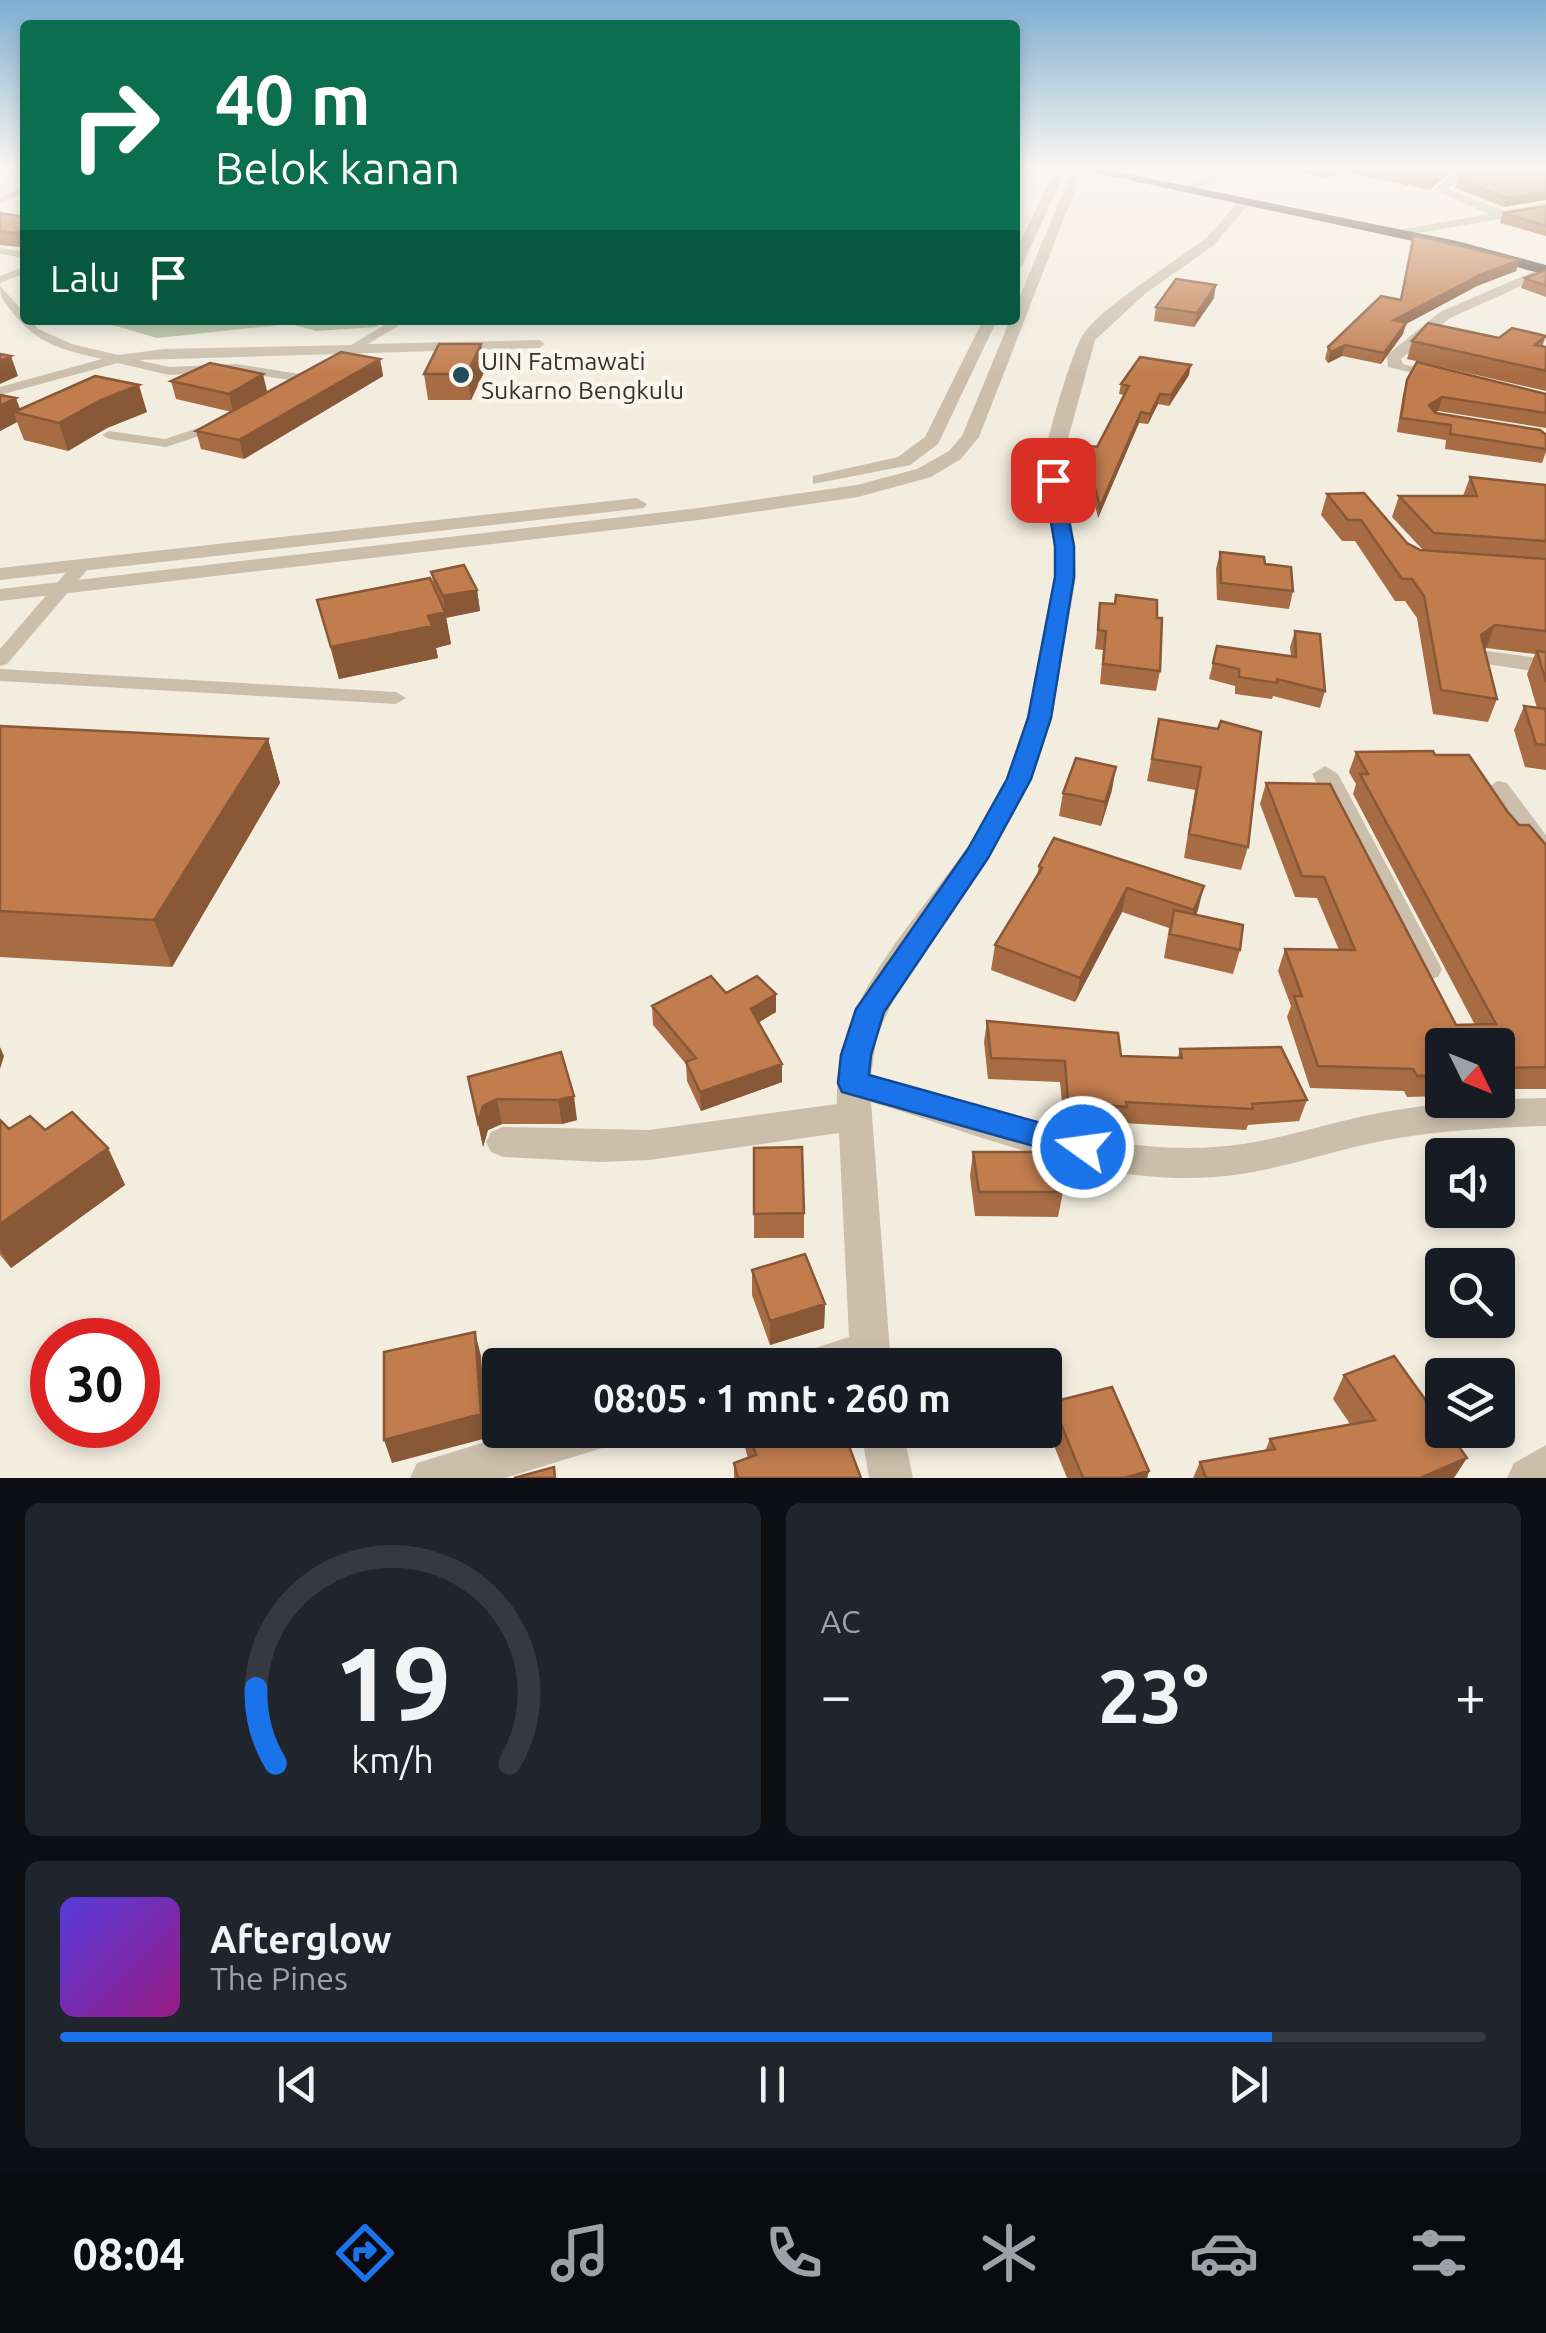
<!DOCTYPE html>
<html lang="id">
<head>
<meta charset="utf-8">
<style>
	:root { --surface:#171b24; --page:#20242c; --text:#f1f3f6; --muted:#9ea1a6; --line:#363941; --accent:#1a73e8 }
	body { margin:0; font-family:Ubuntu,sans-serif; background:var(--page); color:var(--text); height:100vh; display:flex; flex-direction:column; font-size:38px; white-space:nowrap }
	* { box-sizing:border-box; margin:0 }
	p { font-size:32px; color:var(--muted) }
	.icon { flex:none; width:55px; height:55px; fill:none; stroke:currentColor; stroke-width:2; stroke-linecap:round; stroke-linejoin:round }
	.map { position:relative; height:1478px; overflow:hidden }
	.sheet { display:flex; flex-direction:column; gap:25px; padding:25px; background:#0d0f14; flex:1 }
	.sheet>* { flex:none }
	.banner { position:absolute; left:20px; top:20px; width:1000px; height:305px; border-radius:10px; box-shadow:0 5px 15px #0003; background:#0b6e4f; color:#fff; overflow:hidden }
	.needle { width:65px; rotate:133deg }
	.buttons { position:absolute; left:1425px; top:1028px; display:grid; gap:20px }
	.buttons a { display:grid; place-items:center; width:90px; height:90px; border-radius:10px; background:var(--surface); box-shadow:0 5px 15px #0003; font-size:50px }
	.speed { position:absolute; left:30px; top:1318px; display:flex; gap:20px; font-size:50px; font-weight:700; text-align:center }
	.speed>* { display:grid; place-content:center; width:130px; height:130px; border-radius:50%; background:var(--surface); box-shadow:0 5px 15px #0003; line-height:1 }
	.speed .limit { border:15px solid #d22; background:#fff; color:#111 }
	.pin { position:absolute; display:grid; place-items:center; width:85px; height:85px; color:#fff; margin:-42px; border-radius:20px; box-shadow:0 5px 15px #0006 }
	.me { position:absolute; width:110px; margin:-55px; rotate:284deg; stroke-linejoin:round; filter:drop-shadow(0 0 8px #0008) }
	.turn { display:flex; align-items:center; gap:35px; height:210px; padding:0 30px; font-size:45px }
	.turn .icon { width:130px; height:130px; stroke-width:2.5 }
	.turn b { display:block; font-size:70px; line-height:85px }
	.then { display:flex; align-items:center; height:95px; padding:0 30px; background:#0003; gap:20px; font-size:38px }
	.big { font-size:75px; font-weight:700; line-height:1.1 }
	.sheet .tile { flex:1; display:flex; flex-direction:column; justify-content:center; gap:15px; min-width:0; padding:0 35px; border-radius:15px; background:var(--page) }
	.sheet .dial { align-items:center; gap:0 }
	.dial svg { height:260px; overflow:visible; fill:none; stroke:var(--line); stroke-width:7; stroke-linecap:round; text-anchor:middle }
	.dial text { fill:var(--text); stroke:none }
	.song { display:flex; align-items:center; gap:30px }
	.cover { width:120px; height:120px; border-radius:15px; background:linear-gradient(135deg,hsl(250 70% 55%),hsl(310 70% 35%)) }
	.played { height:10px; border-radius:5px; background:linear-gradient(90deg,var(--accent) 85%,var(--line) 85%) }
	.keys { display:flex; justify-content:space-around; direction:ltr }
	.heat { display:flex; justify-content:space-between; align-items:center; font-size:55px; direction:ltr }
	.sheet .tiles { flex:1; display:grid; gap:25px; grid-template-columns:1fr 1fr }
	.tile:last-child { grid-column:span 2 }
	.trip { position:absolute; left:482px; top:1348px; width:580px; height:100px; border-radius:10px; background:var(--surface); box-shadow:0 5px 15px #0003; font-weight:700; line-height:100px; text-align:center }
	.dock { display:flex; height:160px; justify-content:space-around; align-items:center; background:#090b0e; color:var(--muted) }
	.dock .icon { width:70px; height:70px }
	.dock .active { color:var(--accent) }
	.dock b { font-size:45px; color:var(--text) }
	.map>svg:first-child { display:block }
	.green { fill:#b1c2a0 }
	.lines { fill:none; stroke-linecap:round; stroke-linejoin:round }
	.lane { fill:#cbbfac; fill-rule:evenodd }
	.street { fill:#cbbfac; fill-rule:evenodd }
	.highway { fill:#5a4d42; fill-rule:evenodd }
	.wall { fill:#a76c44 }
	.shaded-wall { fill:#885837 }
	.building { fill:#c27d4f; stroke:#885837; stroke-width:2.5 }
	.route { fill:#1a73e8; stroke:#114b97; stroke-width:2.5 }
	.poi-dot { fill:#214d5a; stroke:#faf6ed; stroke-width:4 }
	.labels { text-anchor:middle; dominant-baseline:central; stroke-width:9; stroke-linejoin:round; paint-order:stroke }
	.far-poi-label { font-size:25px; fill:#39312b; stroke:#faf6ed; text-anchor:start }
</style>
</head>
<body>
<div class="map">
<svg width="1546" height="1478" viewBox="0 0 1546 1478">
	<rect width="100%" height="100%" fill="#f3ede0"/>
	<!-- green -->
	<path class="green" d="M95,320H384L376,327L316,331L290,324L157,338Z"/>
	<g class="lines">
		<!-- lane -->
		<path class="lane" d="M25,187V193L0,203V197Z
			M0,248L25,252V258L0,254Z
			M25,266V273L0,283V276Z
			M0,286L25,313V320H31L38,329L72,344L118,355L164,349L351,345L393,320H408L368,344L539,340L545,344L539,348L138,360L169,367L237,364L306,375V381L283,394L276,390L289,380L237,372L169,375L118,363L0,395V387L102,359C64,350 38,345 13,313C5,303 0,298 0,286Z
			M222,420L227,421V427L166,447L109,439L102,435L109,431L165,439Z
			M81,561L89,566L87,570L7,664L0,666V649L75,562Z
			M0,669L396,692L406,698L396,704L0,681Z"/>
		<!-- street -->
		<path class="street" d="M1057,167H1067L1022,266L1015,270V252Z
			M1084,167L979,437L961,459L931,477L858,497L699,520L0,601V589L699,508L857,485L917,469L949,451L962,436L1010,320H1015V308L1073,168Z
			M1224,167H1238L1188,194L1178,192Z
			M1461,167H1473L1448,189L1504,211L1546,203V211L1395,237V231L1399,230L1489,214L1434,190Z
			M1239,201L1249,204L1214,245L1146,293L1095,340L1062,461L1075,546L1076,577L1052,718L1032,779L1011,819L900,986L877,1035L871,1075C981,1107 1098,1155 1214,1147C1265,1144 1314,1127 1364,1116C1424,1103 1485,1099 1546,1098V1126C1485,1128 1423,1131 1363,1145C1314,1156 1265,1174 1214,1177C1097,1186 981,1135 871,1102L891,1365H800L806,1351L849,1337L839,1133L649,1160L601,1162L503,1157L491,1152L486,1142L491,1132L503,1127L649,1130L837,1104C831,971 963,889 1008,774C1031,715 1049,640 1054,576C1058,538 1043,501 1044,463C1045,442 1070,360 1080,340C1094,310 1175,263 1203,240C1216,229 1227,214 1239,201Z
			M1546,266V275L1450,318L1401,359L1403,364L1451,376V382L1388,367L1387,355L1440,312Z
			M983,320H997L938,444L910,465L813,484V476L898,457L925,437Z
			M637,498L647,504L644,508L0,580V568Z
			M1488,651L1546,659V673L1480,663L1476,658Z
			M1325,766L1338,774L1442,969L1438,977L1427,980L1416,977L1412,969L1312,774Z
			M1498,781L1507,783L1546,835V864L1536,862L1485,789Z
			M524,1430H618L612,1445L505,1478H410L417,1463Z
			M861,1430H903L913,1478H869Z
			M1546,1445V1478H1507L1514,1463Z"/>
		<!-- highway -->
		<path class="highway" d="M1068,167H1094L1457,241L1546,265V275L1455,250Z"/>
	</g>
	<!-- wall -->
	<path class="wall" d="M1275,167H1455L1430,190L1342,171L1327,178Z
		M1546,167L1504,207L1455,188L1458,179Z
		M1546,206V236L1500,223L1503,213Z
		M0,213L25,217V246L20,247L0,245Z
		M1411,244L1519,260L1516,271L1477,286L1406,324L1403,334L1381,364L1342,356L1328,363L1325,359L1328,347L1400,300Z
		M1546,270V297L1521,288L1525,278Z
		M1214,298L1194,327L1154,321L1156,307Z
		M1546,336L1542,347H1546V391L1407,359L1412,341Z
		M481,344L485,370L471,400H428L424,374Z
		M380,359L383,376L244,459L201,449L196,431L232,412L176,399L171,381L267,391L252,401Z
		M1189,375L1169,406L1158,404L1148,424L1139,423L1098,518L1083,456L1084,445L1097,447L1124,395L1119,394L1121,384Z
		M1407,380L1546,394V428L1438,411L1435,413L1546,435V452L1542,463L1445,449L1446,440L1397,432L1403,394Z
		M0,395L20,410L147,412L107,428L68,451L24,440L17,422L0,431Z
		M1470,477L1546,485V770L1525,767L1514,730L1524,706L1537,708L1527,674L1535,654L1486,648L1484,649L1497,699L1488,722L1433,714L1417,618L1405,601H1395L1355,541H1342L1321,515L1327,494L1407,543L1423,550L1392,517L1399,496H1463Z
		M1220,552L1265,564L1293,591L1289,609L1217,600L1216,569Z
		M431,572L477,590L480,611L446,617L451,644L436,648L438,658L339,679L317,600L434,587Z
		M1100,603L1160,671L1156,691L1100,684L1103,650L1095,649Z
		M1295,631L1325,691L1320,708L1273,696L1272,699L1235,694V686L1209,679L1217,646L1291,657L1290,647Z
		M1159,719L1218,729L1248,847L1241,870L1184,858L1195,790L1147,781Z
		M0,726L268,739L280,783L172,967L0,957Z
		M1356,752L1435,755L1507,811L1519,825L1546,845V1089H1498V1045H1442V1096L1407,1097L1404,1091L1310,1088L1287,1017L1291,1006L1278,971L1285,949L1339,950L1317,898L1295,897L1260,804L1266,783L1456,1025H1475L1353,794L1356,784L1349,772Z
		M1112,790L1101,826L1059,816L1063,793Z
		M1054,838L1198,910L1196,915L1240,950L1233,974L1164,958L1169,928L1122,912L1075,1002L991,970L995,945L1037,876L1039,866Z
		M726,993L776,1012L759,1022L782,1064V1082L701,1111L687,1081L686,1064L653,1025L652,1006Z
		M987,1021L1121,1056L1178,1057L1180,1049L1307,1100L1299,1121L1248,1125L1246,1130L1123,1123L1122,1128L1064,1123L1060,1082L988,1079L984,1042Z
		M561,1052L577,1120L562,1124H502L488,1130L483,1147L468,1077Z
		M0,1120L9,1129L45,1130L108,1148L125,1185L11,1268L0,1255Z
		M754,1148L804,1213V1238H754Z
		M973,1152L1063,1192L1058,1217L975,1216L970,1176Z
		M752,1270L825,1304L824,1328L770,1345L752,1295Z
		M1344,1375L1454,1478H1193L1200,1462L1265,1451L1270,1439L1350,1424L1333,1399Z
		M1052,1402L1149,1471L1147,1478H1067L1046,1426Z
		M740,1430H828L861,1478H734V1463L748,1458Z"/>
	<!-- shaded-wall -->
	<path class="shaded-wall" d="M1334,167H1343L1342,171L1327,178L1329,169Z
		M1448,167H1455L1430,190L1433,181Z
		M1546,192V200L1504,207L1507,198Z
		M25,229V246L20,247L15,233Z
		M1519,260L1516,271L1477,286L1406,324L1403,334L1381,364L1394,320L1480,275Z
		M1216,285L1214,298L1194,327L1197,313Z
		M481,344L485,370L471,400L467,374Z
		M1345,345L1342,356L1328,363L1331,352Z
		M11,356L18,376L0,384V361Z
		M380,359L383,376L244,459L239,440Z
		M1191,365L1189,375L1169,406L1171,395Z
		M263,374L267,391L233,412L229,394Z
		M139,385L147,412L107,428L68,451L59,423L99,401Z
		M1160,394L1158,404L1148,424L1150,414Z
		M1442,397L1438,411L1424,419L1429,405Z
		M16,398L22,414L14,412L17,422L0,431V406Z
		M1141,412L1139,423L1098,518L1100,507Z
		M477,590L480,611L446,618L443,596Z
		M445,612L451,644L436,648L438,658L339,679L331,647L428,616Z
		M1495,625L1486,648L1472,657L1481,635Z
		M268,739L280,783L172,967L154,920Z
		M1116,767L1112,790L1101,826L1105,802Z
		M1204,886L1198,910L1188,934L1194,910Z
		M1127,888L1122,912L1075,1002L1080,978Z
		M776,994V1012L751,1027V1009Z
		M0,1047L4,1056L0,1069Z
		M782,1064V1082L701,1111L700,1092Z
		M574,1096L577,1120L562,1124L558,1100Z
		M497,1099L502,1124L488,1130L483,1147L478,1122L483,1106Z
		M108,1148L125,1185L11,1268L0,1249V1224Z
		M825,1304L824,1328L770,1345V1321Z
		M475,1332L481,1356L487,1438L392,1463L384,1440Z
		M1467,1458L1454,1478H1420Z
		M1149,1471L1147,1478H1123Z"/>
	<!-- building -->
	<path class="building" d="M1366,167H1448L1433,181Z
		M1471,167H1546V192L1507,198L1458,179Z
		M1546,206V226L1503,213Z
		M0,213L25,217V229L15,233L0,231Z
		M1414,235L1519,260L1480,275L1394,320L1406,323L1384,353L1345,345L1331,352L1328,347L1381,296L1401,300Z
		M1546,270V286L1525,278Z
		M1176,279L1216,285L1197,313L1156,307Z
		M1428,323L1499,338L1512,328L1546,336L1535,345L1546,347V371L1412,341Z
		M439,344H481L467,374H424Z
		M341,352L380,359L239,440L196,431Z
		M0,354L11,356L0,361Z
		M1140,357L1191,365L1171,395L1160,394L1150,414L1141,412L1100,507L1084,445L1097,447L1129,386L1121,384Z
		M1417,362L1546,394V413L1442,397L1429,405L1435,413L1540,430L1546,435V449L1450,434L1451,425L1401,418L1407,380Z
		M210,363L263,374L229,394L171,381Z
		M95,376L139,385L99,401L59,423L14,412Z
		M0,395L16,398L0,406Z
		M1470,477L1546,485V541L1434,533L1399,496H1477Z
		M1364,493L1407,543L1420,550L1546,559V631L1495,625L1481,635L1497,699L1441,690L1424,596L1412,579H1402L1361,520H1348L1327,494Z
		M1220,552L1264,557L1265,564L1291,567L1293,591L1221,583Z
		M464,565L477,590L443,596L431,572Z
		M430,578L445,612L428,616L432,626L331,647L317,600Z
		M1116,595L1157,600V618H1162L1160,671L1103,664L1106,631L1098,630L1100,603L1115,604Z
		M1295,631L1320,634L1325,691L1277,679V683L1239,677V669L1213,663L1217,646L1296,657Z
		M1537,651L1546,652V682Z
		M1524,706L1546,709V745L1536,744Z
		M1159,719L1218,729L1221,721L1261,732L1248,847L1189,834L1201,767L1152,759Z
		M0,726L268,739L154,920L0,911Z
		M1433,751L1435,755H1469L1507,811L1519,825H1529L1546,845V1067L1498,1068V1045H1442V1075L1417,1076L1413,1069L1318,1066L1294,996H1302L1285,949L1355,950L1324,877L1302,876L1266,783L1330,784L1456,1025L1496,1024L1360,774H1368L1356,752Z
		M1076,758L1116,767L1105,802L1063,793Z
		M1054,838L1204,886L1194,910L1127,888L1080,978L995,945L1042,868L1039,866Z
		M1174,910L1243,925L1240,950L1170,934Z
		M711,976L726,993L757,976L776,994L751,1009L782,1064L700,1092L686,1062L696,1058L652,1006Z
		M987,1021L1118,1033L1121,1056L1182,1058L1180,1049L1281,1047L1307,1100L1252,1104L1253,1109L1126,1102L1127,1107L1068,1102L1065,1061L991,1058Z
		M561,1052L574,1096L558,1100L497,1099L483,1106L478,1122L468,1077Z
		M72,1112L108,1148L0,1224V1120L9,1129L30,1116L45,1130Z
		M802,1147L804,1213L754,1214V1148Z
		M973,1152H1056L1063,1192H979Z
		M805,1254L825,1304L770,1321L752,1270Z
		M475,1332L481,1414L384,1440V1352Z
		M1394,1356L1442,1423V1430H1447L1467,1458L1420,1478H1206L1200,1462L1275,1449L1270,1439L1375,1420L1344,1375Z
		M1112,1387L1149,1471L1123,1478H1083L1052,1402Z
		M748,1430H828L829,1432L835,1430H843L861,1478H738L734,1463L756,1455Z
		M554,1467L555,1478H514Z"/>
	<!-- sky -->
	<linearGradient id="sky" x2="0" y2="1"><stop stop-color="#7eaed1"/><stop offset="0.45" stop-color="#faf7f1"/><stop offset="1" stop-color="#faf7f1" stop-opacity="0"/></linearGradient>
	<rect width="1546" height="374" fill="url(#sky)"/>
	<!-- route -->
	<path class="route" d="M1053,475L1061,480L1074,546V577L1051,718L1031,779L988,858L884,1012L871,1055L869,1075L1095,1138L1099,1147L1095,1156L1083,1160L853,1095L842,1092L838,1083L841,1055L856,1009L968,849L1007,779L1028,718L1055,577V546L1044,480Z"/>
	<!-- markers -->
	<circle class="poi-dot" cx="461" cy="375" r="10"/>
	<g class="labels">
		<!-- far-poi labels -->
		<g class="far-poi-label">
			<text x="481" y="361">UIN Fatmawati<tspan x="481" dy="29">Sukarno Bengkulu</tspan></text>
		</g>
	</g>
</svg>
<div class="buttons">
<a><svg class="needle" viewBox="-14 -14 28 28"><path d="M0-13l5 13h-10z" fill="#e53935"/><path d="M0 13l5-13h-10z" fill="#9ea1a6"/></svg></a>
<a><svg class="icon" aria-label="sound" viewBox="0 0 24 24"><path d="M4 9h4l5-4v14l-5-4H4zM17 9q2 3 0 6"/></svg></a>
<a><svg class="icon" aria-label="search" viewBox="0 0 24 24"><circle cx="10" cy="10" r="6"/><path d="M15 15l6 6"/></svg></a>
<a><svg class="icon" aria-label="layers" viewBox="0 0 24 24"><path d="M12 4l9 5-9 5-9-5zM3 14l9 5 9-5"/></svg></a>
</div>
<div class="speed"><div class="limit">30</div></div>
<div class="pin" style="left:1053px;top:480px;background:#d93025"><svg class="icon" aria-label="arrive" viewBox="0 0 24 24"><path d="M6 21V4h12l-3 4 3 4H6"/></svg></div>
<svg class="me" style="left:1083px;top:1147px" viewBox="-20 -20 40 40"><circle r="17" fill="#1a73e8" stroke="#fff" stroke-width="3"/><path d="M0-11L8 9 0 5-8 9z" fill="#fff"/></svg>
<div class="trip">08:05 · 1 mnt · 260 m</div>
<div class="banner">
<div class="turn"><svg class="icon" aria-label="right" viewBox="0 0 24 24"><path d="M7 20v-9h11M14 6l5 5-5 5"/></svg><div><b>40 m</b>Belok kanan</div></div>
<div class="then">Lalu<svg class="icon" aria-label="arrive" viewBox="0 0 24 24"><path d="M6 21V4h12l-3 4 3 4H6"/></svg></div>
</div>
</div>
<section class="sheet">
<div class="tiles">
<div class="tile dial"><svg viewBox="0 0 100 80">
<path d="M14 69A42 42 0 1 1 86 69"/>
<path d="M14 69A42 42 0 0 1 8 46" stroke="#1a73e8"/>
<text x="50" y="56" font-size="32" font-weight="700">19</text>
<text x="50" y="72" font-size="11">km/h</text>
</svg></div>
<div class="tile"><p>AC</p>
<div class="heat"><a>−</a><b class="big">23°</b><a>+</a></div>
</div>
<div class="tile">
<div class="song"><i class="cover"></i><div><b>Afterglow</b><p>The Pines</p></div></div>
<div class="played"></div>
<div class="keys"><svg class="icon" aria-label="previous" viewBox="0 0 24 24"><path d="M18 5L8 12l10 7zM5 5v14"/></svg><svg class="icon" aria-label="pause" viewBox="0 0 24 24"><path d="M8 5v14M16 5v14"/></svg><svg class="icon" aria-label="next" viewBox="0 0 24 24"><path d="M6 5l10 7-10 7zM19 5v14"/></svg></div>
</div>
</div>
</section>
<nav class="dock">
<b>08:04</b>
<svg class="icon active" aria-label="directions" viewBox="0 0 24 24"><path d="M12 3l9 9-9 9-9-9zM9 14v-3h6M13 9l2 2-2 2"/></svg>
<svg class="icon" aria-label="music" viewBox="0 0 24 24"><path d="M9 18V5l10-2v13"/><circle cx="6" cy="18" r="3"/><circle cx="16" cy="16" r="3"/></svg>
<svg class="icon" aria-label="phone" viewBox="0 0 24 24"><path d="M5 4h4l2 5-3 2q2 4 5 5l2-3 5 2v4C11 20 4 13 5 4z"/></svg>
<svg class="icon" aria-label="climate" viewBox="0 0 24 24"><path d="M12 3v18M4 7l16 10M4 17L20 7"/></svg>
<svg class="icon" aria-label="car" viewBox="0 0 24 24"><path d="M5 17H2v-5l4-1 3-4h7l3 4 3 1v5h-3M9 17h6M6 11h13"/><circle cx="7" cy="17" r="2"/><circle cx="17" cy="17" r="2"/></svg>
<svg class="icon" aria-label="filters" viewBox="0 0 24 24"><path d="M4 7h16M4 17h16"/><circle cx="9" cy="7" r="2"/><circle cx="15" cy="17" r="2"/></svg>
</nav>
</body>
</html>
